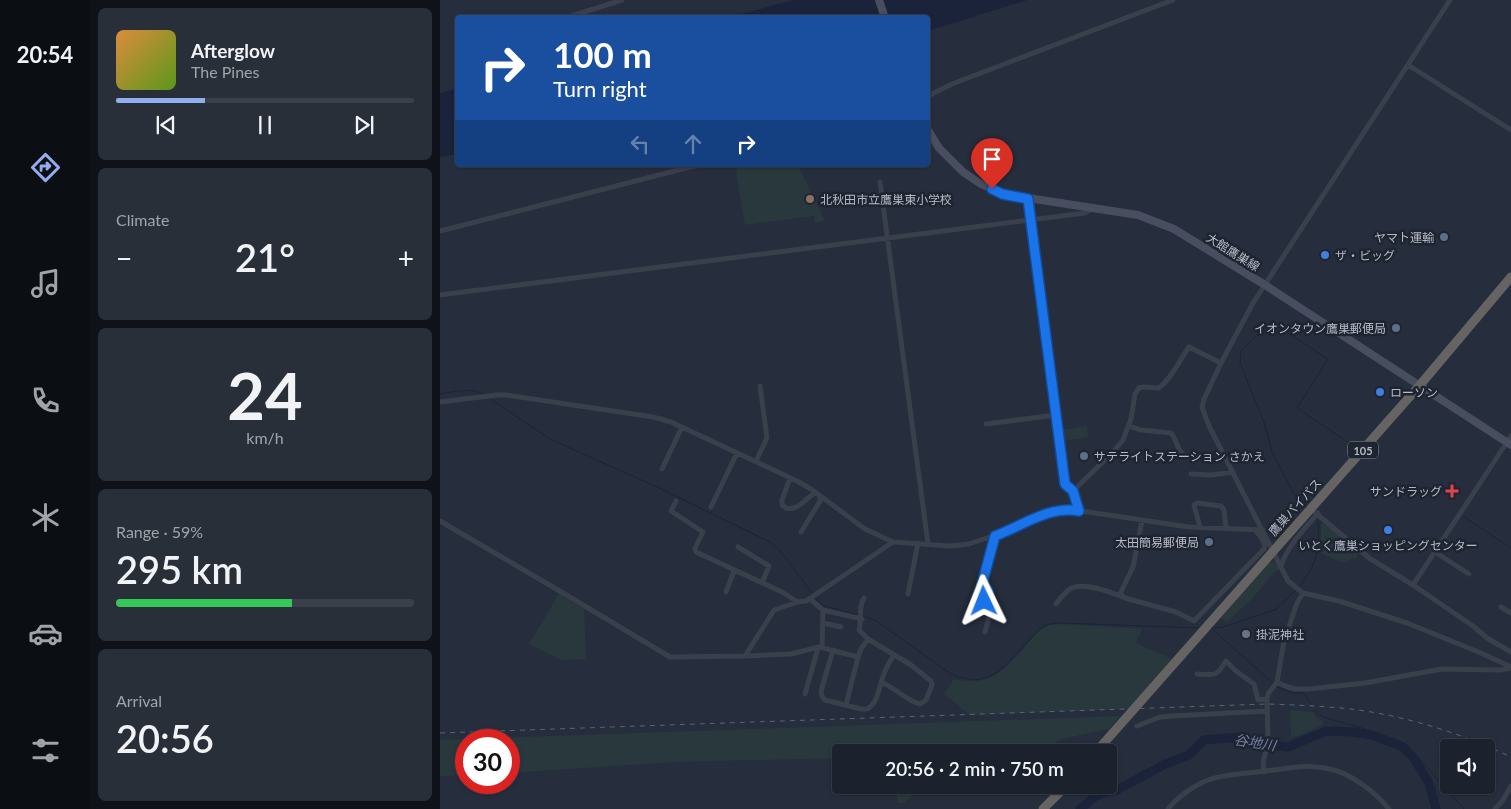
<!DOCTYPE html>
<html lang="en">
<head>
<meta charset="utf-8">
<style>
	:root { --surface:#1c222d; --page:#292f39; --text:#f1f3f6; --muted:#a0a4aa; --line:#3a3f49; --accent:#92acf0 }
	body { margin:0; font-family:Lato,"Noto Sans JP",sans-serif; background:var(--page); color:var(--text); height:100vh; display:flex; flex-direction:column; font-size:19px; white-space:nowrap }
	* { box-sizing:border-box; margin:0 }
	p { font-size:16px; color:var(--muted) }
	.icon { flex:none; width:28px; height:28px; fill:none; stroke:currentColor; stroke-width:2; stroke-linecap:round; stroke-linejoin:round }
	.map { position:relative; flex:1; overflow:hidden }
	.details { display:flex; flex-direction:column; gap:8px; padding:8px; background:#0f1319; width:350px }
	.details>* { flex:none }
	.top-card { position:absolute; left:15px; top:15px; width:475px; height:152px; border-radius:5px; box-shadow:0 1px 4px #0004,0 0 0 1px var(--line); background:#1a4fa0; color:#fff; overflow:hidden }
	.fabs { position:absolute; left:1000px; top:739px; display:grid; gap:10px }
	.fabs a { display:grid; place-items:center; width:55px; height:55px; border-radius:5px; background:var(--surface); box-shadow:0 1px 4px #0004,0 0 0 1px var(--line); font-size:25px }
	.speed { position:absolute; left:15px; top:729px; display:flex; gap:10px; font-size:25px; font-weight:700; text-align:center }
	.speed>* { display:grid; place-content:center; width:65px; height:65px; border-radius:50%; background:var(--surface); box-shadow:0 1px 4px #0004,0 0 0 1px var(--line); line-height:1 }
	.speed .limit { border:8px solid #d22; background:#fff; color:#111 }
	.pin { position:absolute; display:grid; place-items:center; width:42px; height:42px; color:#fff; margin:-51px -21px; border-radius:50% 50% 50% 0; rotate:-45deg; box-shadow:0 0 5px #0007 }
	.pin .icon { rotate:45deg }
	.me { position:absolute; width:55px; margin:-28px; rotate:358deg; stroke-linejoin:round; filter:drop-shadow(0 0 4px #0008) }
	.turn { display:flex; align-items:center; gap:18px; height:105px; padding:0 15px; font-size:22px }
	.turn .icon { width:65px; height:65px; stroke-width:2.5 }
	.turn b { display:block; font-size:35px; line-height:42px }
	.lanes { display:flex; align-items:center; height:48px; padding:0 15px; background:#0003; justify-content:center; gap:25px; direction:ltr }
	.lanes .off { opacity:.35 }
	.big { font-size:38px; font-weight:600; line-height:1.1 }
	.details .card { flex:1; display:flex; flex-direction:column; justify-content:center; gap:8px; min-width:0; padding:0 18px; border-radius:8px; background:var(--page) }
	.details .dial { align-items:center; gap:0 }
	.dial b { font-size:65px; line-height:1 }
	.song { display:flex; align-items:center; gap:15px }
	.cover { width:60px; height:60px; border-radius:8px; background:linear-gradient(135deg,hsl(30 70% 55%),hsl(90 70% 35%)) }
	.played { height:5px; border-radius:2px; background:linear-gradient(90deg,var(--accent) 30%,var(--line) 30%) }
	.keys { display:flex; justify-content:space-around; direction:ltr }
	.heat { display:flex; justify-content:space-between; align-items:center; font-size:28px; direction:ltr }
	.charge { height:8px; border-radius:4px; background:linear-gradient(90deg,#34c759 59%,var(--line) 0) }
	.trip { position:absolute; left:392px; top:744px; width:285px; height:50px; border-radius:5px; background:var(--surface); box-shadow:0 1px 4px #0004,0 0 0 1px var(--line); font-weight:600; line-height:50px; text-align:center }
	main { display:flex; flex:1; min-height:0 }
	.tab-bar { display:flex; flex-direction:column; width:90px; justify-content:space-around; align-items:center; background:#0b0e12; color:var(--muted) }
	.tab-bar .icon { width:35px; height:35px }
	.tab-bar .active { color:var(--accent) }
	.tab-bar b { font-size:22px; color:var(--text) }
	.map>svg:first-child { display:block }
	.green { fill:#28383d }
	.water { fill:#1a2339 }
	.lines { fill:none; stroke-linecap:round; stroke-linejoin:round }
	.stream { stroke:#1a2339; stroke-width:1 }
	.river { stroke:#1a2339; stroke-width:9 }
	.minor { stroke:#3a3f4c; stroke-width:5 }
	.secondary { stroke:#484e5f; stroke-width:8 }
	.trunk { stroke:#656462; stroke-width:9 }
	.rail { stroke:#5c6373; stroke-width:1; stroke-dasharray:5 5; stroke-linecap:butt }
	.route-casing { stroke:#114b97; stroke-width:12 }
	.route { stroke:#1a73e8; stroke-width:9 }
	.education-dot { fill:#8d6e63; stroke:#1f2431; stroke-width:2 }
	.service-dot { fill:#5c6f8a; stroke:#1f2431; stroke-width:2 }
	.shop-dot { fill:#3f7fe0; stroke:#1f2431; stroke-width:2 }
	.health-dot { fill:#e0444e; stroke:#1f2431; stroke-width:2 }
	.worship-dot { fill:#6b7280; stroke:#1f2431; stroke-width:2 }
	.labels { text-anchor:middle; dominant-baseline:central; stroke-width:5; stroke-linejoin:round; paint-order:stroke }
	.shield { fill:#1f2431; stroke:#898d9b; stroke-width:1 }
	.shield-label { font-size:11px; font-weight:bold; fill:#b6bac8 }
	.poi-label { font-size:12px; fill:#b6bac8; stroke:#1f2431; text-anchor:start }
	.street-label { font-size:12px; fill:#b6bac8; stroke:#1f2431 }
	.water-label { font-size:14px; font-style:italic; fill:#7181a4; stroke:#1f2431 }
</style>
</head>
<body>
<main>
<nav class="tab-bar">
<b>20:54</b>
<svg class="icon active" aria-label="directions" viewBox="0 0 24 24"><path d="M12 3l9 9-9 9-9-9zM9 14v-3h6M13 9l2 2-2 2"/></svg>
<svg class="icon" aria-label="music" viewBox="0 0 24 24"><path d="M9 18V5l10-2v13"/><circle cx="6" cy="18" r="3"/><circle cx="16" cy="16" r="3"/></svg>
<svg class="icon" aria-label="phone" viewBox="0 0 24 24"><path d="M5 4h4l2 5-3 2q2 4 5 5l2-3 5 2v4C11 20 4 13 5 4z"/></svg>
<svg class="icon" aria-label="climate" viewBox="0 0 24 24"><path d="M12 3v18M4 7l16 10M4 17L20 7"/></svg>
<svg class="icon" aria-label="car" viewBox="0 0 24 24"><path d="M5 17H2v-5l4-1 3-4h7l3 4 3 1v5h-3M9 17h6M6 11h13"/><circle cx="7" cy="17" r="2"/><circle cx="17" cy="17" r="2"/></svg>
<svg class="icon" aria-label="filters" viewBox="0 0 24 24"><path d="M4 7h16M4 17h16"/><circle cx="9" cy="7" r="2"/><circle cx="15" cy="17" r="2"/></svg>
</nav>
<section class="details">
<div class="card">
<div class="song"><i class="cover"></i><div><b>Afterglow</b><p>The Pines</p></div></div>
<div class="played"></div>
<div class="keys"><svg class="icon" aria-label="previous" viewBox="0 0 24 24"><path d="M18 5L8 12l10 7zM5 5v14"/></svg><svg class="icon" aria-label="pause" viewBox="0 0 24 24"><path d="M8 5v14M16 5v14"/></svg><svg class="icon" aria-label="next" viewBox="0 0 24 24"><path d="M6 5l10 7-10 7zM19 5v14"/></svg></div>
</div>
<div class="card"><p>Climate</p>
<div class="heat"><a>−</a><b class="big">21°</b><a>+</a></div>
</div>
<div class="card dial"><b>24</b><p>km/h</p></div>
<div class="card"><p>Range · 59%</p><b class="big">295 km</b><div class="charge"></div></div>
<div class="card"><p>Arrival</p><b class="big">20:56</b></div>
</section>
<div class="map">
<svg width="1071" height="809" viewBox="0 0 1071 809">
	<rect width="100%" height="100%" fill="#262d3c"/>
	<!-- green -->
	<path class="green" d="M302,165H358L385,221L375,223L374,216L305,225L296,172L297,167Z
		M647,426L648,437L622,441L620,430Z
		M886,522L920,553L915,559L913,558L903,563L880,553L881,524Z
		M829,562L837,563L840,570L834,572L813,598L786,623L781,617Z
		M119,594L144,609L146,659L121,660L89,644Z
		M622,624L702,629L696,643L732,659L689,709L530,715L504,694L514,679C553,688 566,667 589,642C594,636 600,629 607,626C611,624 618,625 622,624Z
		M850,710L873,712L876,717L883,721L882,725L859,736L851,737Z
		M680,716L669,729L621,739L604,750L579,752H401V758L235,762L69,773V740H26V775L0,776V740Z
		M456,785H483L464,803H457Z"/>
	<!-- water -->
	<path class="water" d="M353,0H587L488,31V18H287Z
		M17,89V154L0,157V93Z"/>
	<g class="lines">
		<!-- stream -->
		<path class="stream" d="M0,394C13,392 31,387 43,394
			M49,398L110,439L217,487L330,542L338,548L372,593
			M862,505L853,492L832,452L824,422L800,363L801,351L831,322L888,359L857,408L914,446
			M1023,516L1071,548
			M859,587C877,563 880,551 878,521
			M374,597L384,606L418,615
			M422,616L435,620L511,674C550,691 565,666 589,640C594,635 600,627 607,625C611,623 618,623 622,623L759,628
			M771,628L784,627L837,609L856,590
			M772,629L834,684
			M837,687L852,693H863L871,703
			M875,710L878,714L886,718L922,728L966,744L1024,809"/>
		<!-- river -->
		<path class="river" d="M640,809L652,799L662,793L677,790L725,764L749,755L764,740L801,737L819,744L848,747L886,731L913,732L932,735L961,746L973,757L989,783L996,809"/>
		<!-- minor -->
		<path class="minor" d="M1010,0L813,303L781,363L764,399L762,407L769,426L848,581L863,593L899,601L967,623L1041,653L1071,667
			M125,18L182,0
			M968,65L1071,130
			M488,96L512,84L733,0
			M440,182L488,544
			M588,199L625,484L633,491L639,511
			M0,231L258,165
			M0,295L645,213L653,208
			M0,402L57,395H66L213,417L231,422L357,481L371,489L425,529L453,542L510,546L529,544L565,532L605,514L628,509L749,527L823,530
			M546,424L616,415
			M689,426L701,430L731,433C739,442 736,454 749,457
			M316,461L327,438L320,386
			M222,469L242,427
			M751,474L771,475L793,472
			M350,478L342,500V505L346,508C360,511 365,497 376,493
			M633,491L673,452L683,440L691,419L695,394L699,388L703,387L719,388C732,378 739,361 749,347L781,363
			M236,501L231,511L263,532L255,548L256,552L342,592L358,602
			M271,507L297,453
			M871,509L929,558L973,585L1033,626L1047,638L1071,652
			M702,520L693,567L680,594L685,598L736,612L754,621L824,549C826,542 820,536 815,530
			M0,521L118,590L230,657L305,656L334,610L358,602L366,601L453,542
			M760,527L754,505L757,503L781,506L784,510L786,528
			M361,532L380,501V496
			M298,547L329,566L322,583
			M995,552L1029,574
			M841,566C848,545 864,530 878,513
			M973,585L1071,436
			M286,592L294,571
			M468,594L478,543
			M424,598C417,611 423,616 419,630L428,639
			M370,599L383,610L382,648
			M616,604C620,599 625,592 630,589C642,581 670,592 683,597
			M1061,607L1071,613
			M383,610L422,619
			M383,623L401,627
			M545,632L551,608L550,606L545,603L548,591L543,584L555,536
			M393,650L381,691L382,696L385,700L421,709H427C439,702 439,685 444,674C446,667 450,662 453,656
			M305,656L351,654L379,647L418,657L421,649L428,639L471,665L491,681L492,685L486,700L480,704C466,701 456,688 441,682
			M757,674C776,675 776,677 786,661L796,671L814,684L818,700L827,699
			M837,682L845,686L855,689H869L925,683L1002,669L1060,670L1071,668
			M365,694L378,648
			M406,705L418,657
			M697,726L720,717L732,716L827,711
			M824,772L823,762L828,742L827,699L828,694L837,682L844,641L857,603L863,593
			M728,809C737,797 755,785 768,780C786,773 807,774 825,771C847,769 868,763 890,769C912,774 935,792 949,809
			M1055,809L1063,800L1071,786"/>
		<!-- secondary -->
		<path class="secondary" d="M439,0L445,18
			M488,130L499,148L523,172L541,184L562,194L698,215L734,229L825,285L1071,445"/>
		<!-- trunk -->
		<path class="trunk" d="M656,752L980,385L1071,277
			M603,809L627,785"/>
		<!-- rail -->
		<path class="rail" d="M0,733L827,704C855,705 883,706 911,709C966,716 1021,733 1071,757"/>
	</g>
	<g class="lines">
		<!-- route casing -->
		<g class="route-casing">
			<path id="route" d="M544,601L548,591L542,584L555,536C582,526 610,505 639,511L633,491L625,484L588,199L562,194L552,189"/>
		</g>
		<!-- route -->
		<use href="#route" class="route"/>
	</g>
	<!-- markers -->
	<circle class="education-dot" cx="370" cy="199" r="5"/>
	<g class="service-dot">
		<circle cx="1004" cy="237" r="5"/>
		<circle cx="956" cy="328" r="5"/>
		<circle cx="644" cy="456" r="5"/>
		<circle cx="769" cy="542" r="5"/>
	</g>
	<g class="shop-dot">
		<circle cx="885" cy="255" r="5"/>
		<circle cx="940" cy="392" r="5"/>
		<circle cx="948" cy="530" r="5"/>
	</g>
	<path class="health-dot" d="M1009.5 483.5h5v5h5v5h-5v5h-5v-5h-5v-5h5z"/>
	<circle class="worship-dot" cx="806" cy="634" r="5"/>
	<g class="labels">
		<!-- shield labels -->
		<rect class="shield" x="908" y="441.5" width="30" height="17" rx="4"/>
		<g class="shield-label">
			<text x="923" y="450">105</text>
		</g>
		<!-- poi labels -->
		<g class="poi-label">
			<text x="380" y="199">北秋田市立鷹巣東小学校</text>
			<text x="994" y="237" text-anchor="end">ヤマト運輸</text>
			<text x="895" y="255">ザ・ビッグ</text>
			<text x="946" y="328" text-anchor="end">イオンタウン鷹巣郵便局</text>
			<text x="950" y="392">ローソン</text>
			<text x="654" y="456">サテライトステーション さかえ</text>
			<text x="1002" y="491" text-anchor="end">サンドラッグ</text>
			<text x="759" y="542" text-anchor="end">太田簡易郵便局</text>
			<text x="948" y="545" text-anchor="middle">いとく鷹巣ショッピングセンター</text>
			<text x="816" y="634">掛泥神社</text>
		</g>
		<!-- street labels -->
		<g class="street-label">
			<text transform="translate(793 252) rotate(32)">大館鷹巣線</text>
			<text transform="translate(855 507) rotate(-48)">鷹巣バイパス</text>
		</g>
		<!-- water labels -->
		<g class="water-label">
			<text transform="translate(815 742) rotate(9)">谷地川</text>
		</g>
	</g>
</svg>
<div class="fabs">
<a><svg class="icon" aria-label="sound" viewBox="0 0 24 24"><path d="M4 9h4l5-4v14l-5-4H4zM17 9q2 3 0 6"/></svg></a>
</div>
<div class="speed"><div class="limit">30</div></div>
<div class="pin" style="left:552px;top:189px;background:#d93025"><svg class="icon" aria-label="arrive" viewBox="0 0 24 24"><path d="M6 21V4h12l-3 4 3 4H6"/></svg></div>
<svg class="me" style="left:544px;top:601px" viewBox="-20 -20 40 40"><path d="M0-17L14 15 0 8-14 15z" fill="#1a73e8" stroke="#fff" stroke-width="4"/></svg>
<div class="trip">20:56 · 2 min · 750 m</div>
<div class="top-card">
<div class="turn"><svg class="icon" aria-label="right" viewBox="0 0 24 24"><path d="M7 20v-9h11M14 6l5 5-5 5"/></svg><div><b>100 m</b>Turn right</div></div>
<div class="lanes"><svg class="icon off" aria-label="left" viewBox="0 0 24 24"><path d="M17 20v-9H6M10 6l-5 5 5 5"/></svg><svg class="icon off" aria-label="ahead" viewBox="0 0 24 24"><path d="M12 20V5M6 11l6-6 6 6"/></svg><svg class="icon" aria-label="right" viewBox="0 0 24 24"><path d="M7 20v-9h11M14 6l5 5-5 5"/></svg></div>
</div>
</div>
</main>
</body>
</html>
